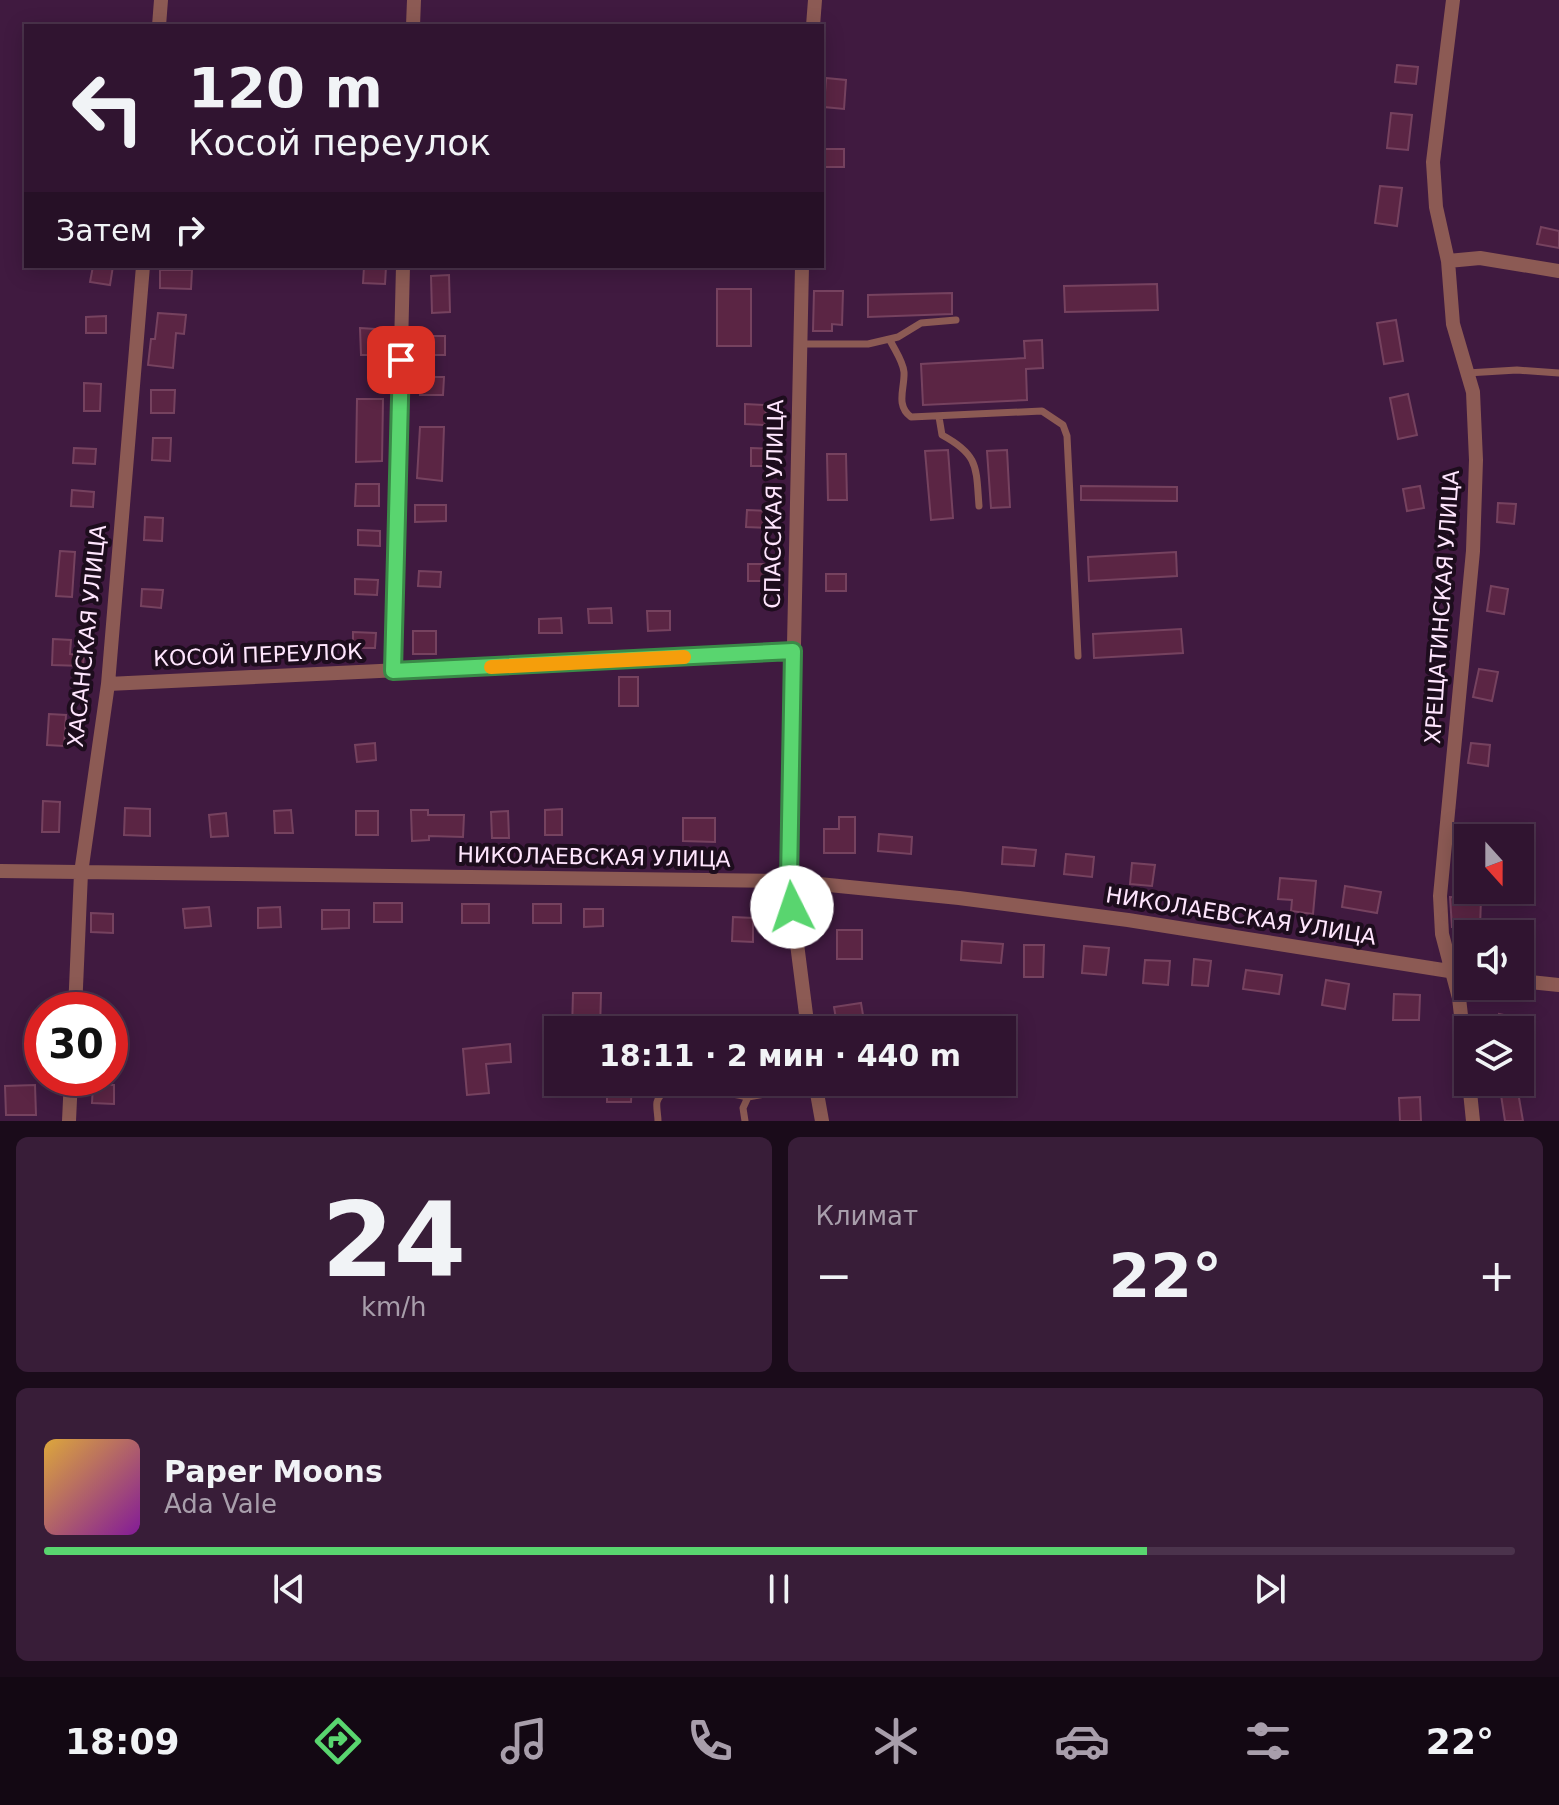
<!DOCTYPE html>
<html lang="ru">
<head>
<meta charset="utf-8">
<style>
	:root { --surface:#301430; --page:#381d38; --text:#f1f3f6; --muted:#a89eab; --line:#4b334c; --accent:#59d56f }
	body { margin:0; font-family:"DejaVu Sans",sans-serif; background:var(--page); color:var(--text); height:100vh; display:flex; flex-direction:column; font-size:30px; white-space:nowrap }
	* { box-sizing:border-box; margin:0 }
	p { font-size:26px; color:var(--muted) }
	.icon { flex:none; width:44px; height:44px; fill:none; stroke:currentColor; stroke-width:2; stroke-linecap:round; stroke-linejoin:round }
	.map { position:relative; height:1121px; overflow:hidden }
	.drawer { display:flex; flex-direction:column; gap:16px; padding:16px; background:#1a0b1a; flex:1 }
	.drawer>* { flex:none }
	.banner { position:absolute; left:24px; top:24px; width:800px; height:244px; border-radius:0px; box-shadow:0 4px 20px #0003,0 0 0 2px var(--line); background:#301430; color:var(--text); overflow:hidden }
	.needle { width:52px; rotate:159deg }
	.controls { position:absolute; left:1454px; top:824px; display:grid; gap:16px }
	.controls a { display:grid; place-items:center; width:80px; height:80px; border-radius:0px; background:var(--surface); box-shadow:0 4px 20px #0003,0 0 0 2px var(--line); font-size:40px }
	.speed { position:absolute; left:24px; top:992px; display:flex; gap:16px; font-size:40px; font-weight:700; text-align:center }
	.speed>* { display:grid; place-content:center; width:104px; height:104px; border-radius:50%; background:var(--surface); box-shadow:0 4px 20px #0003,0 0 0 2px var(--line); line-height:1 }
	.speed .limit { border:12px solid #d22; background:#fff; color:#111 }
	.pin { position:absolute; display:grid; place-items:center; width:68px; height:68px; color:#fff; margin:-34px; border-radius:16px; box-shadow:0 4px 12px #0006 }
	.me { position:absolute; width:88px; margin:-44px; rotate:356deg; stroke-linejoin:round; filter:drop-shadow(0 0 6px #0008) }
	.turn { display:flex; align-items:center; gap:28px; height:168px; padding:0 32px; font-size:36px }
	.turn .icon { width:104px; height:104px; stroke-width:2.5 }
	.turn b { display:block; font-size:56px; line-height:68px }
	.then { display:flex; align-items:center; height:76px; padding:0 32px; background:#0003; gap:16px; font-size:30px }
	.big { font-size:60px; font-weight:800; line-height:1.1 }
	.drawer .card { flex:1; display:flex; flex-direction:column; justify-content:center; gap:12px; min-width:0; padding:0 28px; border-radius:12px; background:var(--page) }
	.drawer .dial { align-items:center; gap:0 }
	.dial b { font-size:104px; line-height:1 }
	.song { display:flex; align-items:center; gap:24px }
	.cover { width:96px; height:96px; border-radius:12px; background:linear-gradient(135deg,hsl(40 70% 55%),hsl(290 70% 35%)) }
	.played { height:8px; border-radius:4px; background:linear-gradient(90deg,var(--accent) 75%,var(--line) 75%) }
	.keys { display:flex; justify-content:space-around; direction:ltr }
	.heat { display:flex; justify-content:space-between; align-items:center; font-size:44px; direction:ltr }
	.drawer .tiles { flex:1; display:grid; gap:16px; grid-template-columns:1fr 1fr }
	.card:last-child { grid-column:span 2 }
	.trip { position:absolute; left:544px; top:1016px; width:472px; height:80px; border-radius:0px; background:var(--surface); box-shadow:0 4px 20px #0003,0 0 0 2px var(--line); font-weight:800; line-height:80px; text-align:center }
	.tab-bar { display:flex; height:128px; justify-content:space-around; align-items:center; background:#130813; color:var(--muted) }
	.tab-bar .icon { width:56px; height:56px }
	.tab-bar .selected { color:var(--accent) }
	.tab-bar b { font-size:36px; color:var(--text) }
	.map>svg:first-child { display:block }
	.building { fill:#5b2544; stroke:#76425f; stroke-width:2 }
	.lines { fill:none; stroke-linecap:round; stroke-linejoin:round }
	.service { stroke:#8c5a54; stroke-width:7 }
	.minor { stroke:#8c5a54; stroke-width:14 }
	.route-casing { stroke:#3a8a48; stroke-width:20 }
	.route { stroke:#59d56f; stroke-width:14 }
	.slow { stroke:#f59e0b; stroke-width:14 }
	.labels { text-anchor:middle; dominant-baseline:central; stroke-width:8; stroke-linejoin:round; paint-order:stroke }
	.street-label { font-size:22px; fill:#fee5fd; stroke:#1d0d1d }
</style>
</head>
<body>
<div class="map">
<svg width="1559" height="1121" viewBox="0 0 1559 1121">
	<rect width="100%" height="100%" fill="#401a40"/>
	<!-- building -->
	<path class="building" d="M1397,65L1418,67L1416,84L1395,82Z
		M826,78L846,80L844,109L824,107Z
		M1391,113L1412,115L1408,150L1387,148Z
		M822,149H844V167H822Z
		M1380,186L1402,188L1397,226L1375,223Z
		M1541,227L1559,231V248L1537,244Z
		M93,266H113L110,285L90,282Z
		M364,267H386L385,284L363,283Z
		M160,270H192L191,289L160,288Z
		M449,275L450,312L432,313L431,276Z
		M1157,284L1158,310L1065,312L1064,286Z
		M717,289H751V346H717Z
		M814,291H843L842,325L832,324V331H813Z
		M952,293V314L868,317V295Z
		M158,313L186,315L184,334L176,333L173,368L148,365L151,339H155Z
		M106,316V333H86V317Z
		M1396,320L1403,361L1384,364L1377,323Z
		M360,328L375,329L374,355H361Z
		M425,336H445V355H425Z
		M1042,340L1043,368L1026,369L1027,400L923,405L921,364L1025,358L1024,341Z
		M420,377H444L443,395H420Z
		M84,383L101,384L100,411H84Z
		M151,390H175L174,413H151Z
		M1408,394L1417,435L1398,439L1390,398Z
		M357,399H383L382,461L356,462Z
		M745,404L766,405L765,425L745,424Z
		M420,427H444L442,481L417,478Z
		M153,438H171L170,461L152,460Z
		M74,448L96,449L95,464L73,463Z
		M751,448L772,449V466H751Z
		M948,450L953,518L931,520L925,451Z
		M1007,450L1010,507L991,508L987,451Z
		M827,454H846L847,500H828Z
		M356,484H379V506H355Z
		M1081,486L1177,487V501L1081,500Z
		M1420,486L1424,508L1407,511L1403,489Z
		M72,490L94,492L93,507L71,506Z
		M1498,503L1516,504L1514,524L1497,522Z
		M415,505H446V521L415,522Z
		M747,510L772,511L771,528L746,527Z
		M145,517L163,518L162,541L144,540Z
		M358,530L380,531V546L358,545Z
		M60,551L75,552L72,597L56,596Z
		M1176,552L1177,576L1089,581L1088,557Z
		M748,564H770V581H748Z
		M419,571L441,572L440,587L418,586Z
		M826,574H846V591H826Z
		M355,579L378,580L377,595L355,594Z
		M1491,586L1508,589L1504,614L1487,611Z
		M142,589L163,590L161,608L141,606Z
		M611,608L612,623H589L588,609Z
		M647,611H670V630L648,631Z
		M561,618L562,633H539V619Z
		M1181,629L1183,653L1094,658L1093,634Z
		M413,631H436V654H413Z
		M353,632L376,633L375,648H353Z
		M53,639L71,640L70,654L84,655L83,666L52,665Z
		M1479,669L1498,672L1492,701L1473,697Z
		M619,677H638V706H619Z
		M49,714L66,715L64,746L47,745Z
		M375,743L376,760L357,762L355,745Z
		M1471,743L1490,745L1488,766L1468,763Z
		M43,801L60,802L59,832H42Z
		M125,808L150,809V836L124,835Z
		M562,809V835H545V810Z
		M291,810L293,833H275L274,811Z
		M411,810H428V815H464L463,837L429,836V840L412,841Z
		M356,811H378V835H356Z
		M508,811L509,838H492L491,812Z
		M226,813L228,836L211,837L209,815Z
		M839,817H855V853H824V829H839Z
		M683,818H715V842L683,841Z
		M879,834L912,837L911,854L878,851Z
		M1003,847L1036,850L1034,866L1002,864Z
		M1066,854L1094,857L1092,877L1064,874Z
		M1132,863L1155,865L1152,886L1130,884Z
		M1280,878L1316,881L1313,914L1291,911L1292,900L1278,899Z
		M1345,886L1381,892L1377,913L1342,907Z
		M1450,897L1481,899L1480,928L1452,927Z
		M374,903H402V922H374Z
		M462,904H489V923H462Z
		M533,904H561V923H533Z
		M209,907L211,926L185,928L183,909Z
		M280,907L281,927L258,928V908Z
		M584,909H603V926L584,927Z
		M322,910H349V928L322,929Z
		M91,913L113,914V933L91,932Z
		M733,917L753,918V942L732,941Z
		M837,930H862V959H837Z
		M962,941L1003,944L1001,963L961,960Z
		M1024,945H1044L1043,977H1024Z
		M1084,946L1109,948L1106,975L1082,973Z
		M1194,959L1211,961L1208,986L1192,985Z
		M1145,960L1170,961L1168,985L1143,983Z
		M1246,970L1282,975L1279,994L1243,989Z
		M1326,980L1349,984L1345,1009L1322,1005Z
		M573,993H601L600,1030H572Z
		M1394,994L1420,995L1419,1020H1393Z
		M861,1003L864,1021L837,1025L834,1007Z
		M1499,1014L1528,1020L1526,1030H1496Z
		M510,1044L511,1062L486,1064L489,1093L467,1095L463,1049Z
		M607,1082H632L631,1102H607Z
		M93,1084L114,1085V1104L92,1103Z
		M35,1085L36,1115H6L5,1086Z
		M1518,1092L1523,1121H1505L1501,1095Z
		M1420,1097L1421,1121H1400L1399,1098Z"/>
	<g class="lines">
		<!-- service -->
		<path class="service" d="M890,340C894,349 903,361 904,372C905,388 895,405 911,417L1042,411L1063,425L1067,436L1078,656
			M800,344H868L898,337L921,323L956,320
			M1467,373L1517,370L1559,373
			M939,417L942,435C979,455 976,467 979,506
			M658,1121C658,1115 656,1107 657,1102C663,1076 729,1094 748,1097
			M745,1121L743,1108L748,1097L816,1085"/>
		<!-- minor -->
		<path class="minor" d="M1453,0L1433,162L1436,207L1448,261L1453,324L1473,392L1476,460L1473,551L1440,896L1442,934L1459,998L1468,1076
			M159,26L161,0
			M413,26L414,0
			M813,26L815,0
			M1448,261L1480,258L1559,271
			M802,266L789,881L808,1030
			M393,671L403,266
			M108,684L793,651
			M0,871L789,881L959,898L1128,920L1468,974
			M1520,981L1559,985
			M75,1010L81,873L108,684L143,266
			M815,1082L822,1121
			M1469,1082L1473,1121
			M69,1121L71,1078"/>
	</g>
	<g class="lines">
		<!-- route casing -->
		<g class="route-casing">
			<path id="route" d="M401,360L393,671L793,651L789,881L792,907"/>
		</g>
		<!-- route -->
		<use href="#route" class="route"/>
		<!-- slow -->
		<path class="slow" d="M491,667L684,657"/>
	</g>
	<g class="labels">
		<!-- street labels -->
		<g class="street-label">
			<text transform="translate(774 504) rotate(-89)">СПАССКАЯ УЛИЦА</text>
			<text transform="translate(1442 607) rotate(-86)">ХРЕЩАТИНСКАЯ УЛИЦА</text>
			<text transform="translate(87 636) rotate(-84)">ХАСАНСКАЯ УЛИЦА</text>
			<text transform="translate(258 655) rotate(-2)">КОСОЙ ПЕРЕУЛОК</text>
			<text transform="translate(594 857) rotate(1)">НИКОЛАЕВСКАЯ УЛИЦА</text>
			<text transform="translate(1241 916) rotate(9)">НИКОЛАЕВСКАЯ УЛИЦА</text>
		</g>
	</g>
</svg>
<div class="controls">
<a><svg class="needle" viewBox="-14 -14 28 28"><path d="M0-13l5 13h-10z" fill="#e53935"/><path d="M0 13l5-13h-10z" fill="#a89eab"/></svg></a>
<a><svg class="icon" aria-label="sound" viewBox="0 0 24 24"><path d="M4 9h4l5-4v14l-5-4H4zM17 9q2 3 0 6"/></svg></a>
<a><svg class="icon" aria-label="layers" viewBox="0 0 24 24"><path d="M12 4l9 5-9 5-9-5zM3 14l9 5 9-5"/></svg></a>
</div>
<div class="speed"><div class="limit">30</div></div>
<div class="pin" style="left:401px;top:360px;background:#d93025"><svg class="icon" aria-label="arrive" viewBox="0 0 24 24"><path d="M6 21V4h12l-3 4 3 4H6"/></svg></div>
<svg class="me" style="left:792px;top:907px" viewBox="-20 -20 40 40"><circle r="19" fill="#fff"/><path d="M0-13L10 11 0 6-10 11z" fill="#59d56f"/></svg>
<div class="trip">18:11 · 2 мин · 440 m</div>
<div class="banner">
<div class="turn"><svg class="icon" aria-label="left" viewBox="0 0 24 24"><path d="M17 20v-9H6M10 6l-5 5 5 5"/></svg><div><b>120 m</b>Косой переулок</div></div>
<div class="then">Затем<svg class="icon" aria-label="right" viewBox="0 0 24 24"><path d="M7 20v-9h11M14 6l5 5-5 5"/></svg></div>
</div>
</div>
<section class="drawer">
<div class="tiles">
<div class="card dial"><b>24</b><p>km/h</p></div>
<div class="card"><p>Климат</p>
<div class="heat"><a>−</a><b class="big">22°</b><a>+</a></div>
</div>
<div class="card">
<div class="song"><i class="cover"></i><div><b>Paper Moons</b><p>Ada Vale</p></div></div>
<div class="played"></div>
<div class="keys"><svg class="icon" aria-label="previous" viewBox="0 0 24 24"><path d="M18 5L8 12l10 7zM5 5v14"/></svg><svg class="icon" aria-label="pause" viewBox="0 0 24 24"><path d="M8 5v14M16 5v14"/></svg><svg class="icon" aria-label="next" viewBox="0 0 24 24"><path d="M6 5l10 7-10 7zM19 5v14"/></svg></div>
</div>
</div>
</section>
<nav class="tab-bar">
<b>18:09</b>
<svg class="icon selected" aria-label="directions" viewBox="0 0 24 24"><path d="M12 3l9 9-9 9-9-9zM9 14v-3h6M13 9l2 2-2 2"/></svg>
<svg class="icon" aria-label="music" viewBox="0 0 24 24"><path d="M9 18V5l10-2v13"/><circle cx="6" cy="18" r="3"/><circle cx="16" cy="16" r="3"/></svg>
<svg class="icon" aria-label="phone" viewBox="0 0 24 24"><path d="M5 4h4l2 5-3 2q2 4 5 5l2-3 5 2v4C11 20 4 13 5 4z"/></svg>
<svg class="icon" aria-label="climate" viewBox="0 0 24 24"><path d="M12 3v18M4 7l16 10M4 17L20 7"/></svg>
<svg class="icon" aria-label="car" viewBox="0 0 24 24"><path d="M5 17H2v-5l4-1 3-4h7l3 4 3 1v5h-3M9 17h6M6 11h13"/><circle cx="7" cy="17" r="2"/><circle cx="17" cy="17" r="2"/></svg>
<svg class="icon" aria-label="filters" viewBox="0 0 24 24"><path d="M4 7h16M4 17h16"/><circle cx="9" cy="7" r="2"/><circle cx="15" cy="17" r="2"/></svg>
<b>22°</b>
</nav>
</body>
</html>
